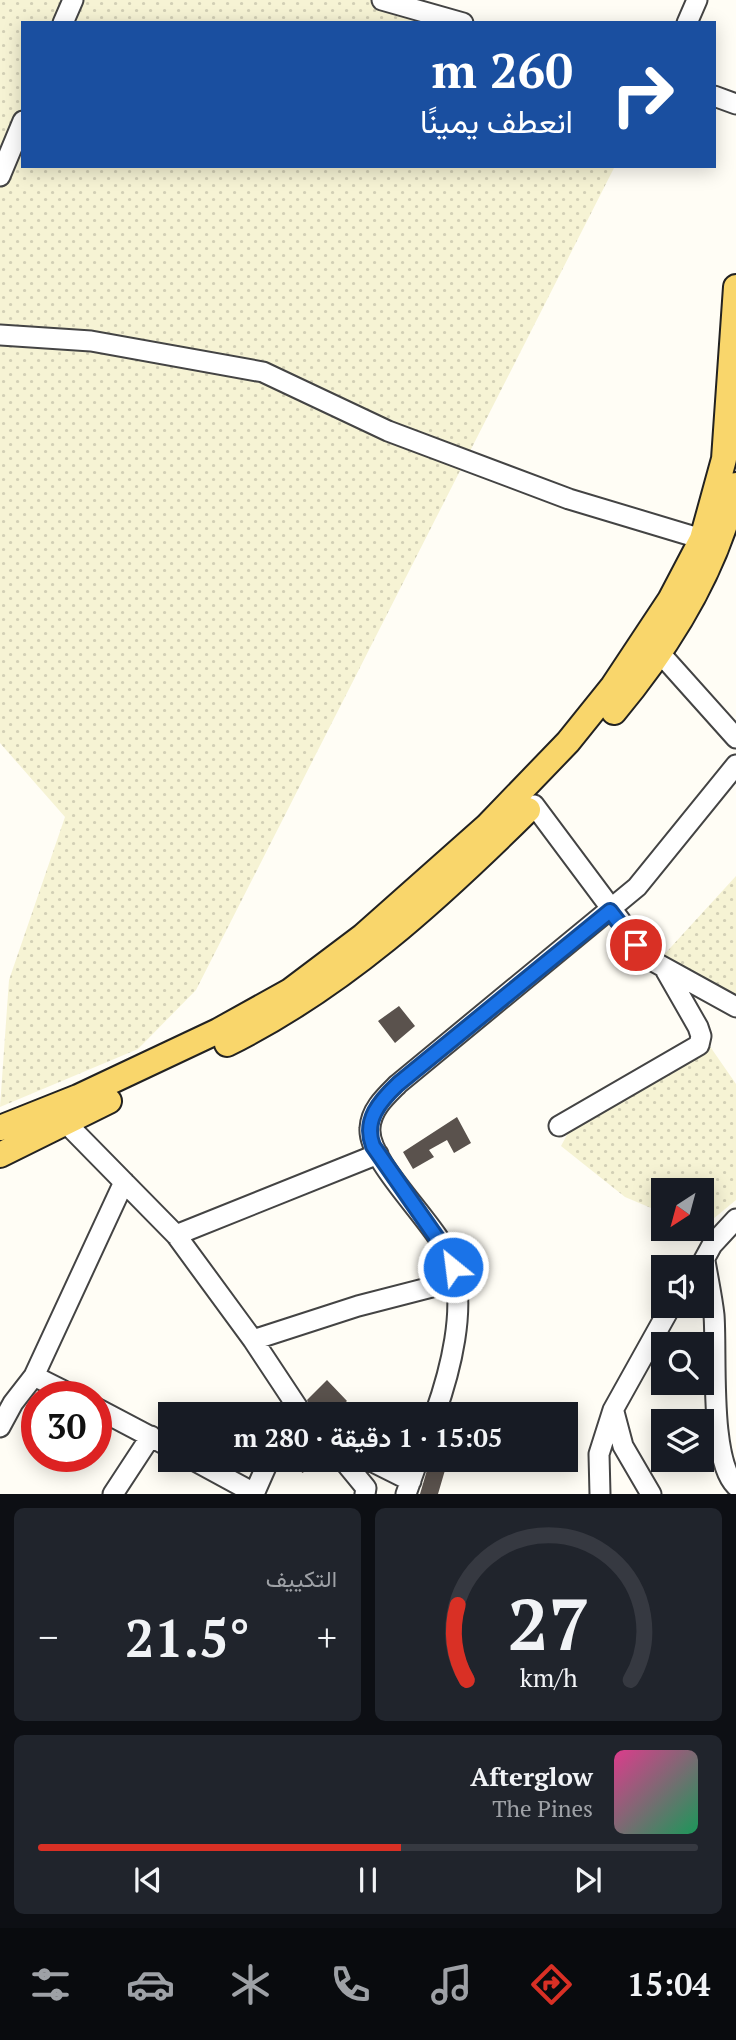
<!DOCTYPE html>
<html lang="ar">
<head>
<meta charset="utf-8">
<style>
	:root { --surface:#171b24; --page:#20242c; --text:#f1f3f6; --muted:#9ea1a6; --line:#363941; --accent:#d93025 }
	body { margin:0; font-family:"PT Serif",Vazirmatn,serif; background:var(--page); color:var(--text); direction:rtl; height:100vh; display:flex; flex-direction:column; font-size:26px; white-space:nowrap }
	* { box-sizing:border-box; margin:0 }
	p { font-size:23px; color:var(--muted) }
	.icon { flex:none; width:38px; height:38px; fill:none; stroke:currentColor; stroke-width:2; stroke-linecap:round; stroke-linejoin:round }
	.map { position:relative; height:1494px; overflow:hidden; direction:ltr }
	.panel { display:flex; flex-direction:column; gap:14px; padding:14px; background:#0d0f14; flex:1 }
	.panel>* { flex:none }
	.hud { position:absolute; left:21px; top:21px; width:695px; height:147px; border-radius:0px; box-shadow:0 4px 18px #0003; direction:rtl; background:#1a4fa0; color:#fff; overflow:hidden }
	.needle { width:46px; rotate:216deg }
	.buttons { position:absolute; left:651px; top:1178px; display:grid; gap:14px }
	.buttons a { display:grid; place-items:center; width:63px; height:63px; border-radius:0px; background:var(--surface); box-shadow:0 4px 18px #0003; font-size:35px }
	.speed { position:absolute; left:21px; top:1381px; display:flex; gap:14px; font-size:35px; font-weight:700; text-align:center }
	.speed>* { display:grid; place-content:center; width:91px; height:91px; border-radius:50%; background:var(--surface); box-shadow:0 4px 18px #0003; line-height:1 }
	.speed .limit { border:10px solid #d22; background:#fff; color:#111 }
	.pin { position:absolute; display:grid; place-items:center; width:60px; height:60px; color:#fff; margin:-30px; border:4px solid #fff; border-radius:50%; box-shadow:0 2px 7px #0007 }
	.me { position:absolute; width:77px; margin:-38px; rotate:331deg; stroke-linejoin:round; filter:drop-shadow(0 0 5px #0008) }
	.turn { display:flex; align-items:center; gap:24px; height:147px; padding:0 28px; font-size:32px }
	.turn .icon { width:91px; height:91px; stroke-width:2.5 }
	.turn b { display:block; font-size:49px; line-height:60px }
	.big { font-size:52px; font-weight:600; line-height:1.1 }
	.panel .widget { flex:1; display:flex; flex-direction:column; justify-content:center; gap:10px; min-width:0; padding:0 24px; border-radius:10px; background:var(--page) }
	.panel .dial { align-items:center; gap:0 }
	.dial svg { height:182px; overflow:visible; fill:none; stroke:var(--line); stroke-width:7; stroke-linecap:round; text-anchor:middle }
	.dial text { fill:var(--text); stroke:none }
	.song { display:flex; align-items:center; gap:21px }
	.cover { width:84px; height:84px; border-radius:10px; background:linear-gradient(135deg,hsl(330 70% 55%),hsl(150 70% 35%)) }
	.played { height:7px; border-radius:4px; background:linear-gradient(90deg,var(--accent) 55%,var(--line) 55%) }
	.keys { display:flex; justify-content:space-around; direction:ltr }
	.heat { display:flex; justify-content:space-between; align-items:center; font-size:38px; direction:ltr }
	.panel .tiles { flex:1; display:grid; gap:14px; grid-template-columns:1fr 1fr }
	.widget:last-child { grid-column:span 2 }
	.trip { position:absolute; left:158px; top:1402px; width:420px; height:70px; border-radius:0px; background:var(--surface); box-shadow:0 4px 18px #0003; font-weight:600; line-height:70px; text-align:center; direction:rtl }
	.tabs { display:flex; height:112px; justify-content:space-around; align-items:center; background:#090b0e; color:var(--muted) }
	.tabs .icon { width:49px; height:49px }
	.tabs .selected { color:var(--accent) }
	.tabs b { font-size:32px; color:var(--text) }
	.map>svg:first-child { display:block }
	.farmland { fill:url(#farmland-dots) }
	.building { fill:#5a524d }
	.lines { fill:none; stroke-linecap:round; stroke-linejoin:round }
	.minor-casing { stroke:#444; stroke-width:23 }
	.major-casing { stroke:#222; stroke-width:28 }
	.minor { stroke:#fff; stroke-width:19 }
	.major { stroke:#f9d66b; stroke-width:24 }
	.route-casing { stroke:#114b97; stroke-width:18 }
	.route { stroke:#1a73e8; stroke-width:12 }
</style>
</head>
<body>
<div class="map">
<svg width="736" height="1494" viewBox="0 0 736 1494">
	<defs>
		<pattern id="farmland-dots" width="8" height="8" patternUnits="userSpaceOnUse" patternTransform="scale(1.75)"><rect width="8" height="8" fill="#f6f3d4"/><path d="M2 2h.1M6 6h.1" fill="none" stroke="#d2cfb5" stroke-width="1.8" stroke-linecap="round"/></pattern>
	</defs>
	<rect width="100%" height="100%" fill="#fffdf5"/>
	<!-- farmland -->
	<path class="farmland" d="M0,0H408L453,23H23V166H615L196,990L138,1049L0,1107L9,980L65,817L0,743Z
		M736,876V1002L661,958Z
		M709,1045L736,1084V1200L701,1229L702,1190H663V1213L625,1197L561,1146L568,1133L585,1119Z"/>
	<!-- building -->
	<path class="building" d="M399,1006L415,1026L395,1043L378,1021Z
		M457,1117L471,1143L454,1153L447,1140L429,1150L434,1157L413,1169L403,1152Z
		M327,1380L347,1401L333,1414H314L307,1400Z
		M281,1460H310L303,1473Z
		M430,1460H448L438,1494H420Z"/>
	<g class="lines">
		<!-- minor casing -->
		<g class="minor-casing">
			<path id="minor" d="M382,0L463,23
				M63,23L73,0
				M687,23L697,0
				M714,96L736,104
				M0,176L23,121
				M0,335L91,341L263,372L388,431L569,499L702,539
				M659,652L736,738
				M534,805L649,959L736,1007
				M65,1122L176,1235L253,1340L302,1414
				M559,1126L699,1045L701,1036L698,1027L666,971
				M176,1235L378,1154
				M705,1261C708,1279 712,1297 714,1315C717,1354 709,1460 736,1486
				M700,1267L712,1245L736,1219
				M253,1340L358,1306L455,1281
				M34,1376L74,1396
				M96,1408L170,1447
				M614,1412L623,1446L651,1494
				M435,1414C450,1372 467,1308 452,1263C439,1225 367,1163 370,1128C371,1109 386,1096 398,1084L637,887L736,765
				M0,1427L13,1403L34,1376L124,1182
				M193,1460L254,1493
				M343,1460L366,1488L365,1494
				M369,1460L411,1481
				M113,1494L151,1436
				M254,1494L269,1460
				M406,1494L418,1460
				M600,1494L599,1454L613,1410L671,1306"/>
		</g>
		<!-- major casing -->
		<g class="major-casing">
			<path id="major" d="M614,712C670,645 717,570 736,485
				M227,1044C342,987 437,900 528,810
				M0,1128L78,1097L218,1031L290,991L363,936L487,826L568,742L613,686L670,600L702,539L724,459L736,287
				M0,1155L109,1101"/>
		</g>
		<!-- minor -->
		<use href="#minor" class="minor"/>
		<!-- major -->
		<use href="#major" class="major"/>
	</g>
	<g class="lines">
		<!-- route casing -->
		<g class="route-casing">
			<path id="route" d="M453,1267L446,1251L373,1146C363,1120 380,1101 398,1084L610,911L636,945"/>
		</g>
		<!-- route -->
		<use href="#route" class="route"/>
	</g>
</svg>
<div class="buttons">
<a><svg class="needle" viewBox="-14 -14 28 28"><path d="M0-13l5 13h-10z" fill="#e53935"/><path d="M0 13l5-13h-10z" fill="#9ea1a6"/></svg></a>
<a><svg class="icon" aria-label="sound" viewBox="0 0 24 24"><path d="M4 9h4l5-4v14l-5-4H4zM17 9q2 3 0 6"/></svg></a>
<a><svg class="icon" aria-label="search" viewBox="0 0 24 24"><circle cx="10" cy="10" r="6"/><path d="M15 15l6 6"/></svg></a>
<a><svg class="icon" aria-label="layers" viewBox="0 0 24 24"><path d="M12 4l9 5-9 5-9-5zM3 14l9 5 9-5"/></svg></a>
</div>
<div class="speed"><div class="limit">30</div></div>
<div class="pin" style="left:636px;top:945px;background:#d93025"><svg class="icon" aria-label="arrive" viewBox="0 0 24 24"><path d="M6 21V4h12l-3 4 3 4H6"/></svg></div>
<svg class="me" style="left:453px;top:1267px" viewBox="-20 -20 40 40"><circle r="17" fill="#1a73e8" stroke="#fff" stroke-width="3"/><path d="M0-11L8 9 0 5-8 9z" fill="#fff"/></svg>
<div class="trip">15:05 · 1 دقيقة · 280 m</div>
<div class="hud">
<div class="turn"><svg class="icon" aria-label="right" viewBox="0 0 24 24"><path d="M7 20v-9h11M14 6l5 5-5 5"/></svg><div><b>260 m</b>انعطف يمينًا</div></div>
</div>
</div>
<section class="panel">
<div class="tiles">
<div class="widget dial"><svg viewBox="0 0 100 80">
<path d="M14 69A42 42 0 1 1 86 69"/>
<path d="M14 69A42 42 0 0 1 10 36" stroke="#d93025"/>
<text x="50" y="56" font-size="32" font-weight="700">27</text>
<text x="50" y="72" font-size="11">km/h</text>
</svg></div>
<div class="widget"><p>التكييف</p>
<div class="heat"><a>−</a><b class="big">21.5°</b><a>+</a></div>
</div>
<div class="widget">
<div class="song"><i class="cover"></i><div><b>Afterglow</b><p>The Pines</p></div></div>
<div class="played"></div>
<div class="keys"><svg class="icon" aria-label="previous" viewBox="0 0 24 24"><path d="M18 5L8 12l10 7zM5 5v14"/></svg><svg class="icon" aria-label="pause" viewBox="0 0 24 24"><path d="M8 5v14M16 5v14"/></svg><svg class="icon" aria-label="next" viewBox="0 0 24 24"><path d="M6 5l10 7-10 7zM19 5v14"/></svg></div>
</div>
</div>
</section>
<nav class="tabs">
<b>15:04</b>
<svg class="icon selected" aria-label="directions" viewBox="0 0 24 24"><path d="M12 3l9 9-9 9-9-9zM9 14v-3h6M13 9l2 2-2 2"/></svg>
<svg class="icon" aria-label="music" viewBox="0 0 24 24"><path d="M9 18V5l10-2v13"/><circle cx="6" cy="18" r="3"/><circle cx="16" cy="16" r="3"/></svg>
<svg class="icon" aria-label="phone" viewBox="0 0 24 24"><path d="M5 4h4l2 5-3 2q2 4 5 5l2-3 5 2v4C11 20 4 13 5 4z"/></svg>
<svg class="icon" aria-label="climate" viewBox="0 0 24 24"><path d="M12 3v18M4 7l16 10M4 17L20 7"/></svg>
<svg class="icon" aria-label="car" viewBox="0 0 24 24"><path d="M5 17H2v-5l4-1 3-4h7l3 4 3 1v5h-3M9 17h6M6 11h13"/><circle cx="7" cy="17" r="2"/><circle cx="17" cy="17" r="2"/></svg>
<svg class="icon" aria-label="filters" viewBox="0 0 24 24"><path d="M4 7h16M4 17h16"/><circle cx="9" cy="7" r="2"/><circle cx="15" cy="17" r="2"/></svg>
</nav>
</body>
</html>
